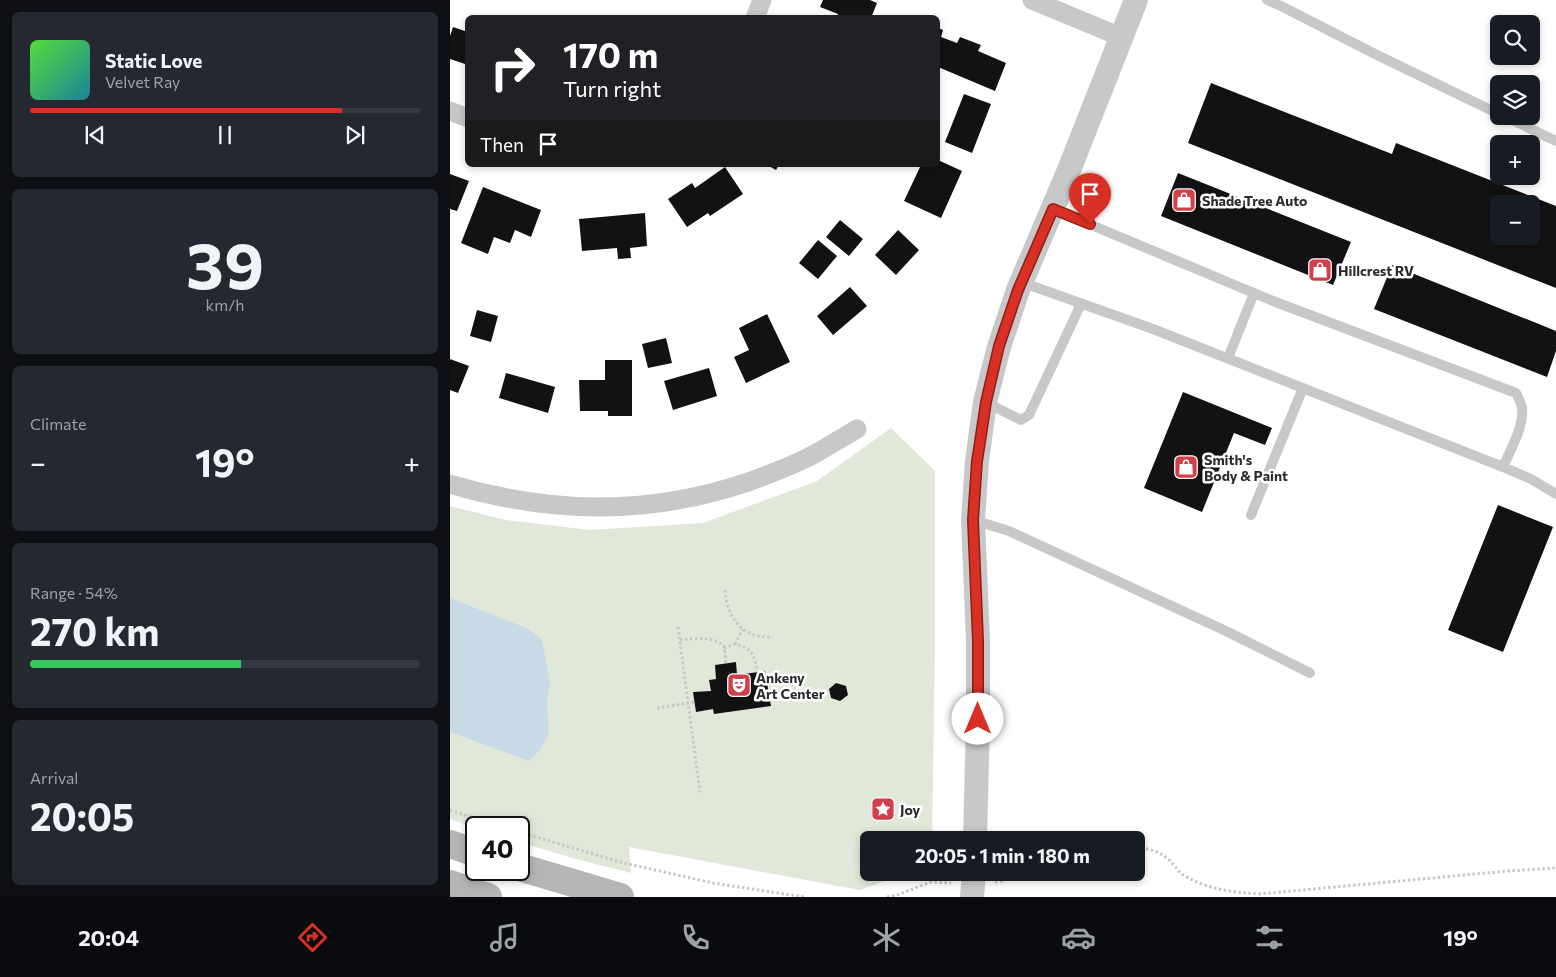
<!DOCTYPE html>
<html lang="en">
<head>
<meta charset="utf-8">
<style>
	:root { --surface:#171b24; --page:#242831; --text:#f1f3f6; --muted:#9ea1a6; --line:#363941; --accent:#d93025 }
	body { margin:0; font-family:Commissioner,sans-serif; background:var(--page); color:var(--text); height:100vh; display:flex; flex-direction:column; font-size:19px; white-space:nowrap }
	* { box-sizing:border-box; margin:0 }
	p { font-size:16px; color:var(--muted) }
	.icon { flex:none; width:28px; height:28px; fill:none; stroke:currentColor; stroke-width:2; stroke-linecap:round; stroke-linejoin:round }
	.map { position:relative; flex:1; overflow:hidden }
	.details { display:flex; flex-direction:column; gap:12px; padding:12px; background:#0d0f14; width:450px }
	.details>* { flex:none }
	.top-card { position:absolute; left:15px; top:15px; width:475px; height:152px; border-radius:8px; box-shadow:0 2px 8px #0003; background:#202124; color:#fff; overflow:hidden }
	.tools { position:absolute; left:1040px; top:15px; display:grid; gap:10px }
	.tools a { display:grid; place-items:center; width:50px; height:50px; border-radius:8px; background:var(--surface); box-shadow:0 2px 8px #0003; font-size:25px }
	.speed { position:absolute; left:15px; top:816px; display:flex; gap:10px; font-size:25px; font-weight:700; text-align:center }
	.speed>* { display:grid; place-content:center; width:65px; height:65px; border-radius:50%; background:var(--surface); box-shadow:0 2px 8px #0003; line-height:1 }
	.speed .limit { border:2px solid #111; border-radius:8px; background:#fff; color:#111 }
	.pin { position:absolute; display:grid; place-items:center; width:42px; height:42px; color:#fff; margin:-51px -21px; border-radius:50% 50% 50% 0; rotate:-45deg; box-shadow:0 0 5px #0007 }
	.pin .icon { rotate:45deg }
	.me { position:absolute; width:55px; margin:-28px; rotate:0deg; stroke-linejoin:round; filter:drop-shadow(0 0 4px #0008) }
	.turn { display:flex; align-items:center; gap:18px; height:105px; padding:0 15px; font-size:22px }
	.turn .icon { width:65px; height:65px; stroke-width:2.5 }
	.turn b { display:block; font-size:35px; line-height:42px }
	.then { display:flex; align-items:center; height:48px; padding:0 15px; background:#0003; gap:10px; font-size:19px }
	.big { font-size:38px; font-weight:700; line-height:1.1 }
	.details .widget { flex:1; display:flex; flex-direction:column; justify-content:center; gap:8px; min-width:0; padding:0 18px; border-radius:8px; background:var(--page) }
	.details .dial { align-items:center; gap:0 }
	.dial b { font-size:65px; line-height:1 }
	.song { display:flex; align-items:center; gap:15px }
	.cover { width:60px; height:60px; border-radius:8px; background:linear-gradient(135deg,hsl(110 70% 55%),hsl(190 70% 35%)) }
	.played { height:5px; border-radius:2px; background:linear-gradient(90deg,var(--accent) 80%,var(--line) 80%) }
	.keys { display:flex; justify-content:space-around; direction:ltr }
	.heat { display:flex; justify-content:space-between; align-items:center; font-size:28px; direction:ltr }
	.charge { height:8px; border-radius:4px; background:linear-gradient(90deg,#34c759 54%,var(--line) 0) }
	.trip { position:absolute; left:410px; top:831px; width:285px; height:50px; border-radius:8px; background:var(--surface); box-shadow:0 2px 8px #0003; font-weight:700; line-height:50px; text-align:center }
	.menu { display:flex; height:80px; justify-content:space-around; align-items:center; background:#090b0e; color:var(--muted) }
	.menu .icon { width:35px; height:35px }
	.menu .selected { color:var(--accent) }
	.menu b { font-size:22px; color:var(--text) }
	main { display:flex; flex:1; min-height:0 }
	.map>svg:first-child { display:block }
	.green { fill:#e1e8da }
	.water { fill:#c8dae6 }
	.building { fill:#121212; fill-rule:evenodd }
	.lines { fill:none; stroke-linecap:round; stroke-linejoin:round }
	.path { stroke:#c8c8c8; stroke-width:3; stroke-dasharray:2.5 2.5; stroke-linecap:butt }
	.service { stroke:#c8c8c8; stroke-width:10 }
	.minor { stroke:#c8c8c8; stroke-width:19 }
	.tertiary { stroke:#c8c8c8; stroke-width:24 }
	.secondary { stroke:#b5b5b5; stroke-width:28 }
	.route-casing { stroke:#8d1f18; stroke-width:12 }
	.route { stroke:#d93025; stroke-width:9 }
	.labels { text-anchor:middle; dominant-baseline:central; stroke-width:5; stroke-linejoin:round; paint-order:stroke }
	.poi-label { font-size:14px; font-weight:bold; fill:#2b2b2b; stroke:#fff; text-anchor:start }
</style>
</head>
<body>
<main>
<section class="details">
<div class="widget">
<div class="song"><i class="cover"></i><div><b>Static Love</b><p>Velvet Ray</p></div></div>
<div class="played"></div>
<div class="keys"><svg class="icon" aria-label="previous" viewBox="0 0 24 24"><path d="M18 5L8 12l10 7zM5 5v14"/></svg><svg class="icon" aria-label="pause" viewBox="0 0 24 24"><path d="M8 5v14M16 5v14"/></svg><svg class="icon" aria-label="next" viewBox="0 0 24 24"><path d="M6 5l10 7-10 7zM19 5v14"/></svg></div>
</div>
<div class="widget dial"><b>39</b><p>km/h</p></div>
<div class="widget"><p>Climate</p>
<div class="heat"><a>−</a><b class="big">19°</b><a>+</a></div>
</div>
<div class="widget"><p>Range · 54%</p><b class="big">270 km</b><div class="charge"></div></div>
<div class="widget"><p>Arrival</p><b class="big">20:05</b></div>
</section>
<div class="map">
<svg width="1106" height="897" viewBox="0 0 1106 897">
	<rect width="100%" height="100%" fill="#fff"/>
	<!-- green -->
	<path class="green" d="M441,428L485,471V647L482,840H419V872L459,873L409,890L179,847L181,873L126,859L69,842V828H26L0,819V506L56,520L140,530L253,523L367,481Z"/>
	<!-- water -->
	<path class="water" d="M0,598L79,629L92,640L100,682L97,705L99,734L90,750L79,761L0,732Z"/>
	<!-- building -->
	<path class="building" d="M373,0H420L427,3L421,18H387L388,14L370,7Z
		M3,27L18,32V65L0,59V36Z
		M488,28L493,30L491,37L507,43L510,37L531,45L528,51L556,63L545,91L488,67Z
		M761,83L942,154L946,143L1106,206V288L738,143ZM1049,204H1081V236H1049Z
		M514,94L541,104L522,153L495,142Z
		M488,160L512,171L491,218L454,201L471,165H488Z
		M317,165H329L326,170Z
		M275,167L293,194L260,216L258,213L237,227L218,199L242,183L245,188Z
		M728,173L901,242L883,285L711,216Z
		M0,174L19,181L7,211L0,209Z
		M33,187L91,210L81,237L65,230L60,243L44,237L38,254L11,243Z
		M195,213L197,246L180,248L181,258L168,259L167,248L132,251L129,219Z
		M390,220L413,239L399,256L376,237Z
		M448,230L469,250L446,275L425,255Z
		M368,240L387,256L368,279L349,263Z
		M942,265L1106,331V351L1097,377L924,309Z
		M400,287L417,306L383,335L367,316Z
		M27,310L48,316L41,342L20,336Z
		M317,314L340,362L296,383L284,357L299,350L289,328Z
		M216,338L222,363L198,368L192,344Z
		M0,359L19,366L8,393L0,390Z
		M155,360H182V416H158V411H130L129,380H155Z
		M259,368L267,396L223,410L214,381Z
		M56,373L105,387L98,413L49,398Z
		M733,392L822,428L815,445L784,433L752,512L694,488Z
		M1048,505L1103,527L1053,652L998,630Z
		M286,662L287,675L315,671L321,706L264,714L263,709L246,712L243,692L261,691L259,680L266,679L265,665Z
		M386,683L396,686L398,695L390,701L381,698L379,689Z"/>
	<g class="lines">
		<!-- path -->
		<path class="path" d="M275,590C277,618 293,639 323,637
			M228,627L250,792
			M230,640C245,639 261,635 274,646L276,664
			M285,644L293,629
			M274,648L285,644C304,649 304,655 307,672
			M207,708L245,702
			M0,810L53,828
			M69,832L174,863L263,883L354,897
			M686,848C699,848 712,852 721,862C726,867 729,873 735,876C759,890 782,892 809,894L1058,871L1106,868
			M545,882L552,881L570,872
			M437,897L447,895L481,882L501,883"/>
		<!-- service -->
		<path class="service" d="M817,0L831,6L927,55L1049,114
			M1054,116L1106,141
			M571,282L703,329L1053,467C1060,450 1074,428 1072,408C1071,403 1068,397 1066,393L823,301L603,209
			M778,358L804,293
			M535,402L571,420L579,415L631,304
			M1053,467L1081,479L1106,494
			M801,515L853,388
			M523,520L559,531L778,632L860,673"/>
		<!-- minor -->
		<path class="minor" d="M582,0L671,37
			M305,18L312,0
			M0,111L18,118
			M0,484C101,514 198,516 298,482C318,475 338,467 357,458C374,449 390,439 407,429"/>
		<!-- tertiary -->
		<path class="tertiary" d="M525,840L528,719V641L523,520L527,461L535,402L549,347L568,290L619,170L686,0
			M522,897L524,872"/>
		<!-- secondary -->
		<path class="secondary" d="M0,844L26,853
			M69,867L170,897
			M0,884L38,897"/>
	</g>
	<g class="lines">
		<!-- route casing -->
		<g class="route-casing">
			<path id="route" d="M528,719V641L523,520L527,461L530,442L536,402L549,346L568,290L603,209L640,224"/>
		</g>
		<!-- route -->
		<use href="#route" class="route"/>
	</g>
	<!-- icons -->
	<defs>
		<g id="shop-square" transform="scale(1.25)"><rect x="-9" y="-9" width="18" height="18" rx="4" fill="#d0404a" stroke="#fff"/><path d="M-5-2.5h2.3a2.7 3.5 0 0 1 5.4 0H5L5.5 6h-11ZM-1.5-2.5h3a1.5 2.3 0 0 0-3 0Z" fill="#fff"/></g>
		<g id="theatre-square" transform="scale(1.25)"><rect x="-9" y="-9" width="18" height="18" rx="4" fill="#d0404a" stroke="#fff"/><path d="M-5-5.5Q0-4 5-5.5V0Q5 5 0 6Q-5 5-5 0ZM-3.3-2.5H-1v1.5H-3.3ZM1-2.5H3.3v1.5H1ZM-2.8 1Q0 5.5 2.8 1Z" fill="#fff"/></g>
		<g id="sight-square" transform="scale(1.25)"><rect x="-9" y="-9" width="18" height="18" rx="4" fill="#d0404a" stroke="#fff"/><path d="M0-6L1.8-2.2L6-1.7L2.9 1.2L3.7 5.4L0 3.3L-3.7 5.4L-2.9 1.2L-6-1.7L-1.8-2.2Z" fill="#fff"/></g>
	</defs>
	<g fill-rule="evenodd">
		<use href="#shop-square" x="734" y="200"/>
		<use href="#shop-square" x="870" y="270"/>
		<use href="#shop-square" x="736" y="467"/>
		<use href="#theatre-square" x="289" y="685"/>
		<use href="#sight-square" x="433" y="809"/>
	</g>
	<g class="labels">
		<!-- poi labels -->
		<g class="poi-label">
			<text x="752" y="200">Shade Tree Auto</text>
			<text x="888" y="270">Hillcrest RV</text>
			<text x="754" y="459">Smith's<tspan x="754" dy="16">Body &amp; Paint</tspan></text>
			<text x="306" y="677">Ankeny<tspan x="306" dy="16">Art Center</tspan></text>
			<text x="450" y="809">Joy</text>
		</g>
	</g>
</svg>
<div class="tools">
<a><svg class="icon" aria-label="search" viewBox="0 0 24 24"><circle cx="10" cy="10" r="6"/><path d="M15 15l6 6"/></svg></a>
<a><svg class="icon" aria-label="layers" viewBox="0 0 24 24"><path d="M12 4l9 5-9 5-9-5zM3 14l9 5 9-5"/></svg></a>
<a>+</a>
<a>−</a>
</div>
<div class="speed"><div class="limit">40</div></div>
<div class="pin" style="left:640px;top:224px;background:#d93025"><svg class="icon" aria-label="arrive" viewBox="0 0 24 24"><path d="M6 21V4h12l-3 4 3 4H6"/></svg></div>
<svg class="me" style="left:528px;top:719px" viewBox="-20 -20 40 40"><circle r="19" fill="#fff"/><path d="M0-13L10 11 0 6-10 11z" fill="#d93025"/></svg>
<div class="trip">20:05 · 1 min · 180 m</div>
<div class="top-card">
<div class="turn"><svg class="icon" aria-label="right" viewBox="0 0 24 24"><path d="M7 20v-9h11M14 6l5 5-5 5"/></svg><div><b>170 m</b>Turn right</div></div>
<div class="then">Then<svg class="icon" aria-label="arrive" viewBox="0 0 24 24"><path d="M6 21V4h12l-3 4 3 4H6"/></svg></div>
</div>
</div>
</main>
<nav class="menu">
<b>20:04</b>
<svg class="icon selected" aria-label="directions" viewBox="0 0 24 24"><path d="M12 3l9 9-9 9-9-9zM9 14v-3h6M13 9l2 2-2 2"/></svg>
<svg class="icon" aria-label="music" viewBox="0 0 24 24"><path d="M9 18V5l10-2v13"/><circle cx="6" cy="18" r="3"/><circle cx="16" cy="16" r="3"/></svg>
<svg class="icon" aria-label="phone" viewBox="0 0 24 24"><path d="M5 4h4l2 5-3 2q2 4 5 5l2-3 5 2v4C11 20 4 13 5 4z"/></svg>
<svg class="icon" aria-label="climate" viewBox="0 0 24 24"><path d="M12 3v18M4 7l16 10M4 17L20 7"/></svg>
<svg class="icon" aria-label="car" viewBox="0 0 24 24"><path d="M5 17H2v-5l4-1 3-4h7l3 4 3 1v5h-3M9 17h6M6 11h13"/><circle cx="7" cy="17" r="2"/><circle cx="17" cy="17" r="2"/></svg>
<svg class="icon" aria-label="filters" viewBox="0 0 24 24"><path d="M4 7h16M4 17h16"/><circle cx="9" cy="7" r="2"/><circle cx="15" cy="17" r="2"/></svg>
<b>19°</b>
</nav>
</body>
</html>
